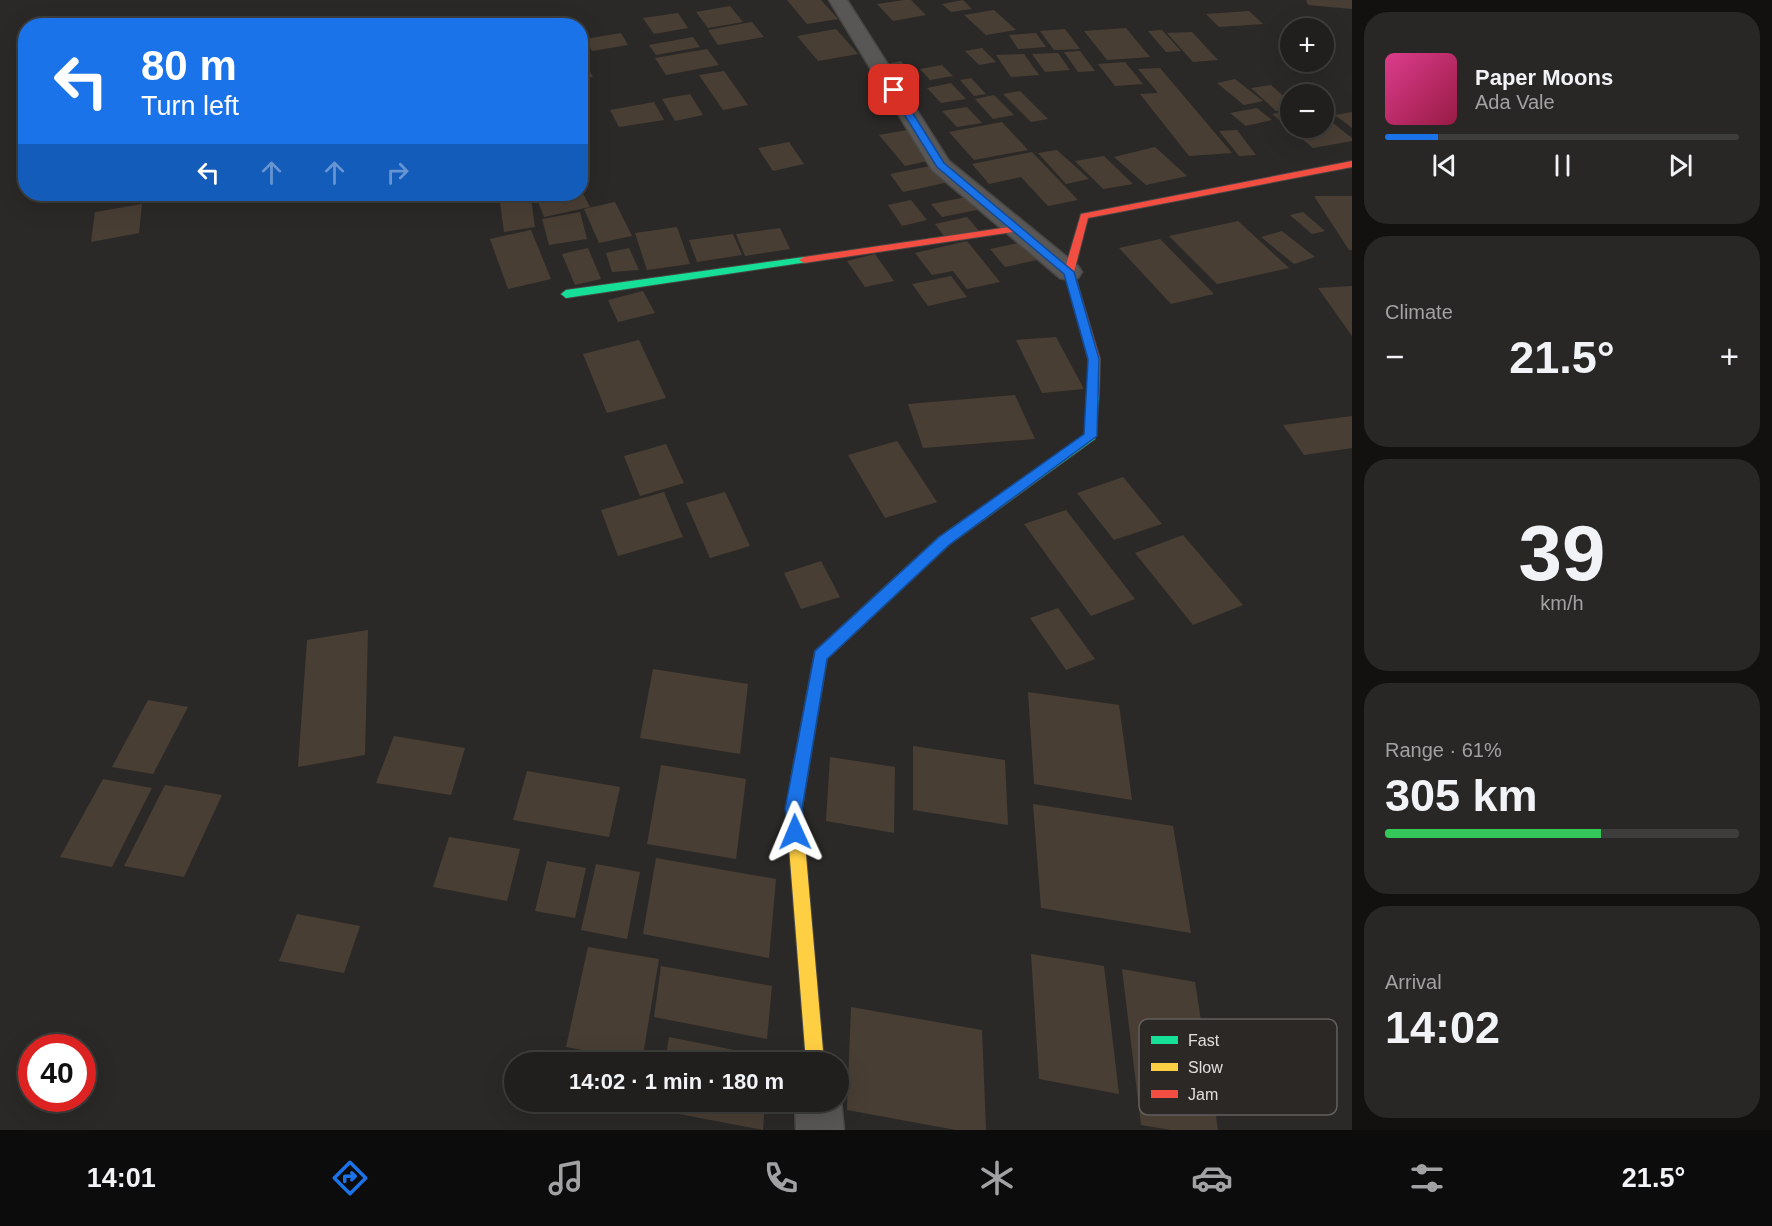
<!DOCTYPE html>
<html lang="en">
<head>
<meta charset="utf-8">
<style>
	:root { --surface:#201f1d; --page:#282726; --text:#f1f3f6; --muted:#a2a2a4; --line:#3d3d3b; --accent:#1a73e8 }
	body { margin:0; font-family:Helvetica,sans-serif; background:var(--page); color:var(--text); height:100vh; display:flex; flex-direction:column; font-size:22px; white-space:nowrap }
	* { box-sizing:border-box; margin:0 }
	p { font-size:20px; color:var(--muted) }
	.icon { flex:none; width:33px; height:33px; fill:none; stroke:currentColor; stroke-width:2; stroke-linecap:round; stroke-linejoin:round }
	.map { position:relative; flex:1; overflow:hidden }
	.details { display:flex; flex-direction:column; gap:12px; padding:12px; background:#121110; width:420px }
	.details>* { flex:none }
	.top-card { position:absolute; left:18px; top:18px; width:570px; height:183px; border-radius:24px; box-shadow:0 6px 24px #0002,0 0 0 2px var(--line); background:#1a73e8; color:#fff; overflow:hidden }
	.tools { position:absolute; left:1280px; top:18px; display:grid; gap:12px }
	.tools a { display:grid; place-items:center; width:54px; height:54px; border-radius:50%; background:var(--surface); box-shadow:0 6px 24px #0002,0 0 0 2px var(--line); font-size:30px }
	.speed { position:absolute; left:18px; top:1034px; display:flex; gap:12px; font-size:30px; font-weight:700; text-align:center }
	.speed>* { display:grid; place-content:center; width:78px; height:78px; border-radius:50%; background:var(--surface); box-shadow:0 6px 24px #0002,0 0 0 2px var(--line); line-height:1 }
	.speed .limit { border:9px solid #d22; background:#fff; color:#111 }
	.pin { position:absolute; display:grid; place-items:center; width:51px; height:51px; color:#fff; margin:-26px; border-radius:12px; box-shadow:0 3px 9px #0006 }
	.me { position:absolute; width:66px; margin:-33px; rotate:359deg; stroke-linejoin:round; filter:drop-shadow(0 0 4px #0008) }
	.turn { display:flex; align-items:center; gap:21px; height:126px; padding:0 24px; font-size:27px }
	.turn .icon { width:78px; height:78px; stroke-width:2.5 }
	.turn b { display:block; font-size:42px; line-height:51px }
	.lanes { display:flex; align-items:center; height:57px; padding:0 24px; background:#0003; justify-content:center; gap:30px; direction:ltr }
	.lanes .off { opacity:.35 }
	.big { font-size:45px; font-weight:800; line-height:1.1 }
	.details .card { flex:1; display:flex; flex-direction:column; justify-content:center; gap:9px; min-width:0; padding:0 21px; border-radius:24px; background:var(--page) }
	.details .dial { align-items:center; gap:0 }
	.dial b { font-size:78px; line-height:1 }
	.song { display:flex; align-items:center; gap:18px }
	.cover { width:72px; height:72px; border-radius:9px; background:linear-gradient(135deg,hsl(330 70% 55%),hsl(340 70% 35%)) }
	.played { height:6px; border-radius:3px; background:linear-gradient(90deg,var(--accent) 15%,var(--line) 15%) }
	.keys { display:flex; justify-content:space-around; direction:ltr }
	.heat { display:flex; justify-content:space-between; align-items:center; font-size:33px; direction:ltr }
	.charge { height:9px; border-radius:4px; background:linear-gradient(90deg,#34c759 61%,var(--line) 0) }
	.trip { position:absolute; left:504px; top:1052px; width:345px; height:60px; border-radius:30px; background:var(--surface); box-shadow:0 6px 24px #0002,0 0 0 2px var(--line); font-weight:800; line-height:60px; text-align:center }
	.tab-bar { display:flex; height:96px; justify-content:space-around; align-items:center; background:#0d0c0c; color:var(--muted) }
	.tab-bar .icon { width:42px; height:42px }
	.tab-bar .selected { color:var(--accent) }
	.tab-bar b { font-size:27px; color:var(--text) }
	main { display:flex; flex:1; min-height:0 }
	.map>svg:first-child { display:block }
	.building { fill:#493e34 }
	.lines { fill:none; stroke-linecap:round; stroke-linejoin:round }
	.street-casing { stroke:#484746; stroke-width:3 }
	.fast-casing { stroke:#484746; stroke-width:2 }
	.slow-casing { stroke:#484746; stroke-width:2 }
	.jam-casing { stroke:#484746; stroke-width:2 }
	.street { fill:#585756; fill-rule:evenodd }
	.fast { fill:#16e098; fill-rule:evenodd }
	.slow { fill:#ffcf43; fill-rule:evenodd }
	.jam { fill:#f24e42; fill-rule:evenodd }
	.route { fill:#1a73e8; stroke:#114b97; stroke-width:1.5 }
	.key { fill:#2c2826; stroke:#625f5d; stroke-width:1.5 }
	.key-label { font-size:16px; fill:#e1dfdd }
</style>
</head>
<body>
<main>
<div class="map">
<svg width="1352" height="1130" viewBox="0 0 1352 1130">
	<rect width="100%" height="100%" fill="#2b2927"/>
	<!-- building -->
	<path class="building" d="M787,0H821L838,19L807,24Z
		M904,0H911L926,15L893,21L877,4Z
		M963,0L972,9L951,12L942,4Z
		M1306,0H1352V9L1308,5Z
		M730,6L743,22L708,28L696,12Z
		M994,10L1016,30L986,35L964,15Z
		M1249,11L1263,24L1219,27L1206,14Z
		M678,13L688,28L654,34L643,18Z
		M752,22L764,37L718,45L708,30Z
		M1126,28L1150,57L1107,60L1084,31Z
		M836,29L858,54L818,61L797,36Z
		M1065,29L1080,49L1054,50L1040,31Z
		M1162,30L1181,51L1166,52L1148,31Z
		M1192,32L1218,60L1193,62L1167,33Z
		M621,33L628,45L592,51L585,39Z
		M1036,33L1046,47L1018,49L1009,35Z
		M693,37L700,47L656,55L649,45Z
		M982,48L996,62L979,65L965,51Z
		M707,49L719,65L666,75L655,58Z
		M1080,51L1095,71L1078,72L1064,52Z
		M1058,53L1070,70L1045,72L1032,54Z
		M1024,54L1039,75L1011,77L996,55Z
		M580,57H582L593,77L580,79Z
		M901,61L911,73L892,76L882,65Z
		M1125,62L1143,84L1115,86L1098,64Z
		M942,65L953,76L930,80L920,69Z
		M1160,68L1232,153L1189,156L1140,94L1158,93L1138,69Z
		M724,71L748,105L723,110L699,75Z
		M971,78L986,94L974,96L960,80Z
		M1235,79L1263,101L1244,105L1217,83Z
		M951,83L966,99L941,103L927,88Z
		M1271,85L1290,102V109L1276,111L1251,88Z
		M1020,91L1048,119L1031,122L1003,94Z
		M690,94L703,115L675,121L662,99Z
		M994,95L1014,115L993,119L975,99Z
		M654,102L664,120L619,127L610,110Z
		M967,107L982,123L957,127L942,111Z
		M1257,108L1272,120L1246,126L1230,113Z
		M1290,111V128H1323V125L1333,123L1352,138V141L1313,148L1272,114Z
		M1352,112V128L1335,115Z
		M1002,122L1028,150L974,160L949,132Z
		M907,130L932,160L905,166L879,135Z
		M1237,130L1256,155L1239,156L1219,131Z
		M789,142L804,164L773,171L758,148Z
		M1155,147L1187,176L1146,185L1114,157Z
		M1057,150L1089,179L1066,184L1038,153Z
		M1032,152L1078,200L1048,206L1021,177L989,184L972,164Z
		M1104,156L1133,184L1103,189L1075,161Z
		M935,165L949,182L903,192L890,174Z
		M580,188L590,207L544,217L537,199L562,194H580Z
		M502,194H529V195L504,200Z
		M1314,196H1352V250H1349Z
		M966,197L977,210L942,217L931,204Z
		M531,198L535,227L504,232L500,202Z
		M911,200L927,220L902,226L888,205Z
		M615,202L632,236L599,243L584,209Z
		M142,204L139,233L91,242L95,212Z
		M580,212L587,239L549,245L542,219Z
		M1303,212L1325,231L1312,234L1290,215Z
		M967,217L980,232L947,240L935,224Z
		M1238,221L1289,268L1217,284L1169,236Z
		M677,227L690,264L647,270L635,233Z
		M780,228L790,249L745,256L736,234Z
		M531,230L551,279L508,289L490,239Z
		M1282,231L1315,257L1294,264L1261,237Z
		M733,234L742,255L697,262L689,240Z
		M1160,239L1214,294L1171,304L1119,248Z
		M967,241L1000,282L967,289L953,271L932,275L915,253Z
		M1022,242L1037,260L1005,267L990,249Z
		M588,248L601,279L575,285L562,254Z
		M629,248L639,270L612,272L606,253Z
		M875,254L894,281L865,287L847,261Z
		M951,276L967,297L928,306L912,284Z
		M1352,286V336L1318,288Z
		M643,291L655,313L618,322L608,300Z
		M1056,337L1084,389L1042,393L1016,340Z
		M639,340L666,398L607,413L583,354Z
		M1015,395L1035,439L923,448L908,404Z
		M1352,416V448L1304,455L1283,425Z
		M897,441L937,502L885,518L848,455Z
		M666,444L684,483L640,496L624,456Z
		M1123,477L1162,524L1114,540L1077,493Z
		M664,492L683,537L618,556L601,510Z
		M725,492L750,546L710,558L686,503Z
		M1066,510L1135,599L1091,616L1024,524Z
		M1183,535L1243,605L1193,625L1135,553Z
		M821,561L840,597L801,609L784,573Z
		M1058,608L1095,659L1066,670L1030,618Z
		M368,630L365,755L298,767L307,640Z
		M653,669L748,684L740,754L640,738Z
		M1028,692L1119,705L1132,800L1034,784Z
		M148,700L188,707L153,774L112,767Z
		M394,736L465,748L451,795L376,783Z
		M913,746L1005,760L1008,825L913,810Z
		M830,757L895,767L894,833L826,821Z
		M661,765L746,779L736,859L647,844Z
		M527,771L620,787L609,837L513,820Z
		M103,779L152,788L112,867L60,857Z
		M165,785L222,795L184,877L124,866Z
		M1033,804L1173,826L1191,933L1041,908Z
		M449,837L520,849L507,901L433,887Z
		M656,858L776,879L769,958L643,934Z
		M547,861L586,868L575,918L535,911Z
		M596,864L640,872L627,939L581,930Z
		M297,914L360,926L344,973L279,961Z
		M588,947L659,959L642,1061L566,1047Z
		M1031,954L1104,966L1119,1094L1039,1079Z
		M661,966L772,986L767,1039L654,1017Z
		M1122,969L1195,982L1218,1130H1171L1141,1125Z
		M851,1007L982,1030L986,1130H956L847,1110Z
		M669,1037L769,1057V1062H665Z
		M659,1101H765L763,1130L658,1110Z"/>
	<g class="lines">
		<!-- street casing -->
		<g class="street-casing">
			<path id="street" d="M829,0H847L949,161L1078,266L1082,272L1078,278L1069,280L1060,278L932,170Z
				M838,1094L841,1101L844,1130H796L795,1101H838Z"/>
		</g>
		<!-- fast casing -->
		<g class="fast-casing">
			<path id="fast" d="M804,257L808,258V262L566,298L561,294L566,290Z
				M1093,391L1099,395L1095,439L949,545L827,659L807,778L805,784L799,786L793,784L791,778L815,651L939,537L1085,434L1087,395Z"/>
		</g>
		<!-- slow casing -->
		<g class="slow-casing">
			<path id="slow" d="M799,770L805,772L807,778L802,809L824,1062H806L786,809L793,772Z"/>
		</g>
		<!-- jam casing -->
		<g class="jam-casing">
			<path id="jam" d="M1352,161V167L1088,218L1074,272L1100,359L1099,395L1093,399L1089,398L1088,359L1064,272L1081,214Z
				M1016,226L1020,227V231L804,263L799,260L804,257Z"/>
		</g>
		<!-- street -->
		<use href="#street" class="street"/>
		<!-- fast -->
		<use href="#fast" class="fast"/>
		<!-- slow -->
		<use href="#slow" class="slow"/>
		<!-- jam -->
		<use href="#jam" class="jam"/>
	</g>
	<!-- route -->
	<path class="route" d="M891,88H897L944,163L1074,272L1099,359L1097,436L949,545L827,659L802,809L804,832L801,838L795,841L790,838L785,809L815,651L939,537L1084,434L1088,359L1064,274L937,167L889,90Z"/>
	<!-- legend -->
	<rect x="1139" y="1019" width="198" height="96" rx="9" class="key"/>
	<rect x="1151" y="1036" width="27" height="8" fill="#16e098"/>
	<rect x="1151" y="1063" width="27" height="8" fill="#ffcf43"/>
	<rect x="1151" y="1090" width="27" height="8" fill="#f24e42"/>
	<g class="key-label">
		<text x="1188" y="1046">Fast</text>
		<text x="1188" y="1073">Slow</text>
		<text x="1188" y="1100">Jam</text>
	</g>
</svg>
<div class="tools">
<a>+</a>
<a>−</a>
</div>
<div class="speed"><div class="limit">40</div></div>
<div class="pin" style="left:894px;top:90px;background:#d93025"><svg class="icon" aria-label="arrive" viewBox="0 0 24 24"><path d="M6 21V4h12l-3 4 3 4H6"/></svg></div>
<svg class="me" style="left:795px;top:832px" viewBox="-20 -20 40 40"><path d="M0-17L14 15 0 8-14 15z" fill="#1a73e8" stroke="#fff" stroke-width="4"/></svg>
<div class="trip">14:02 · 1 min · 180 m</div>
<div class="top-card">
<div class="turn"><svg class="icon" aria-label="left" viewBox="0 0 24 24"><path d="M17 20v-9H6M10 6l-5 5 5 5"/></svg><div><b>80 m</b>Turn left</div></div>
<div class="lanes"><svg class="icon" aria-label="left" viewBox="0 0 24 24"><path d="M17 20v-9H6M10 6l-5 5 5 5"/></svg><svg class="icon off" aria-label="ahead" viewBox="0 0 24 24"><path d="M12 20V5M6 11l6-6 6 6"/></svg><svg class="icon off" aria-label="ahead" viewBox="0 0 24 24"><path d="M12 20V5M6 11l6-6 6 6"/></svg><svg class="icon off" aria-label="right" viewBox="0 0 24 24"><path d="M7 20v-9h11M14 6l5 5-5 5"/></svg></div>
</div>
</div>
<section class="details">
<div class="card">
<div class="song"><i class="cover"></i><div><b>Paper Moons</b><p>Ada Vale</p></div></div>
<div class="played"></div>
<div class="keys"><svg class="icon" aria-label="previous" viewBox="0 0 24 24"><path d="M18 5L8 12l10 7zM5 5v14"/></svg><svg class="icon" aria-label="pause" viewBox="0 0 24 24"><path d="M8 5v14M16 5v14"/></svg><svg class="icon" aria-label="next" viewBox="0 0 24 24"><path d="M6 5l10 7-10 7zM19 5v14"/></svg></div>
</div>
<div class="card"><p>Climate</p>
<div class="heat"><a>−</a><b class="big">21.5°</b><a>+</a></div>
</div>
<div class="card dial"><b>39</b><p>km/h</p></div>
<div class="card"><p>Range · 61%</p><b class="big">305 km</b><div class="charge"></div></div>
<div class="card"><p>Arrival</p><b class="big">14:02</b></div>
</section>
</main>
<nav class="tab-bar">
<b>14:01</b>
<svg class="icon selected" aria-label="directions" viewBox="0 0 24 24"><path d="M12 3l9 9-9 9-9-9zM9 14v-3h6M13 9l2 2-2 2"/></svg>
<svg class="icon" aria-label="music" viewBox="0 0 24 24"><path d="M9 18V5l10-2v13"/><circle cx="6" cy="18" r="3"/><circle cx="16" cy="16" r="3"/></svg>
<svg class="icon" aria-label="phone" viewBox="0 0 24 24"><path d="M5 4h4l2 5-3 2q2 4 5 5l2-3 5 2v4C11 20 4 13 5 4z"/></svg>
<svg class="icon" aria-label="climate" viewBox="0 0 24 24"><path d="M12 3v18M4 7l16 10M4 17L20 7"/></svg>
<svg class="icon" aria-label="car" viewBox="0 0 24 24"><path d="M5 17H2v-5l4-1 3-4h7l3 4 3 1v5h-3M9 17h6M6 11h13"/><circle cx="7" cy="17" r="2"/><circle cx="17" cy="17" r="2"/></svg>
<svg class="icon" aria-label="filters" viewBox="0 0 24 24"><path d="M4 7h16M4 17h16"/><circle cx="9" cy="7" r="2"/><circle cx="15" cy="17" r="2"/></svg>
<b>21.5°</b>
</nav>
</body>
</html>
